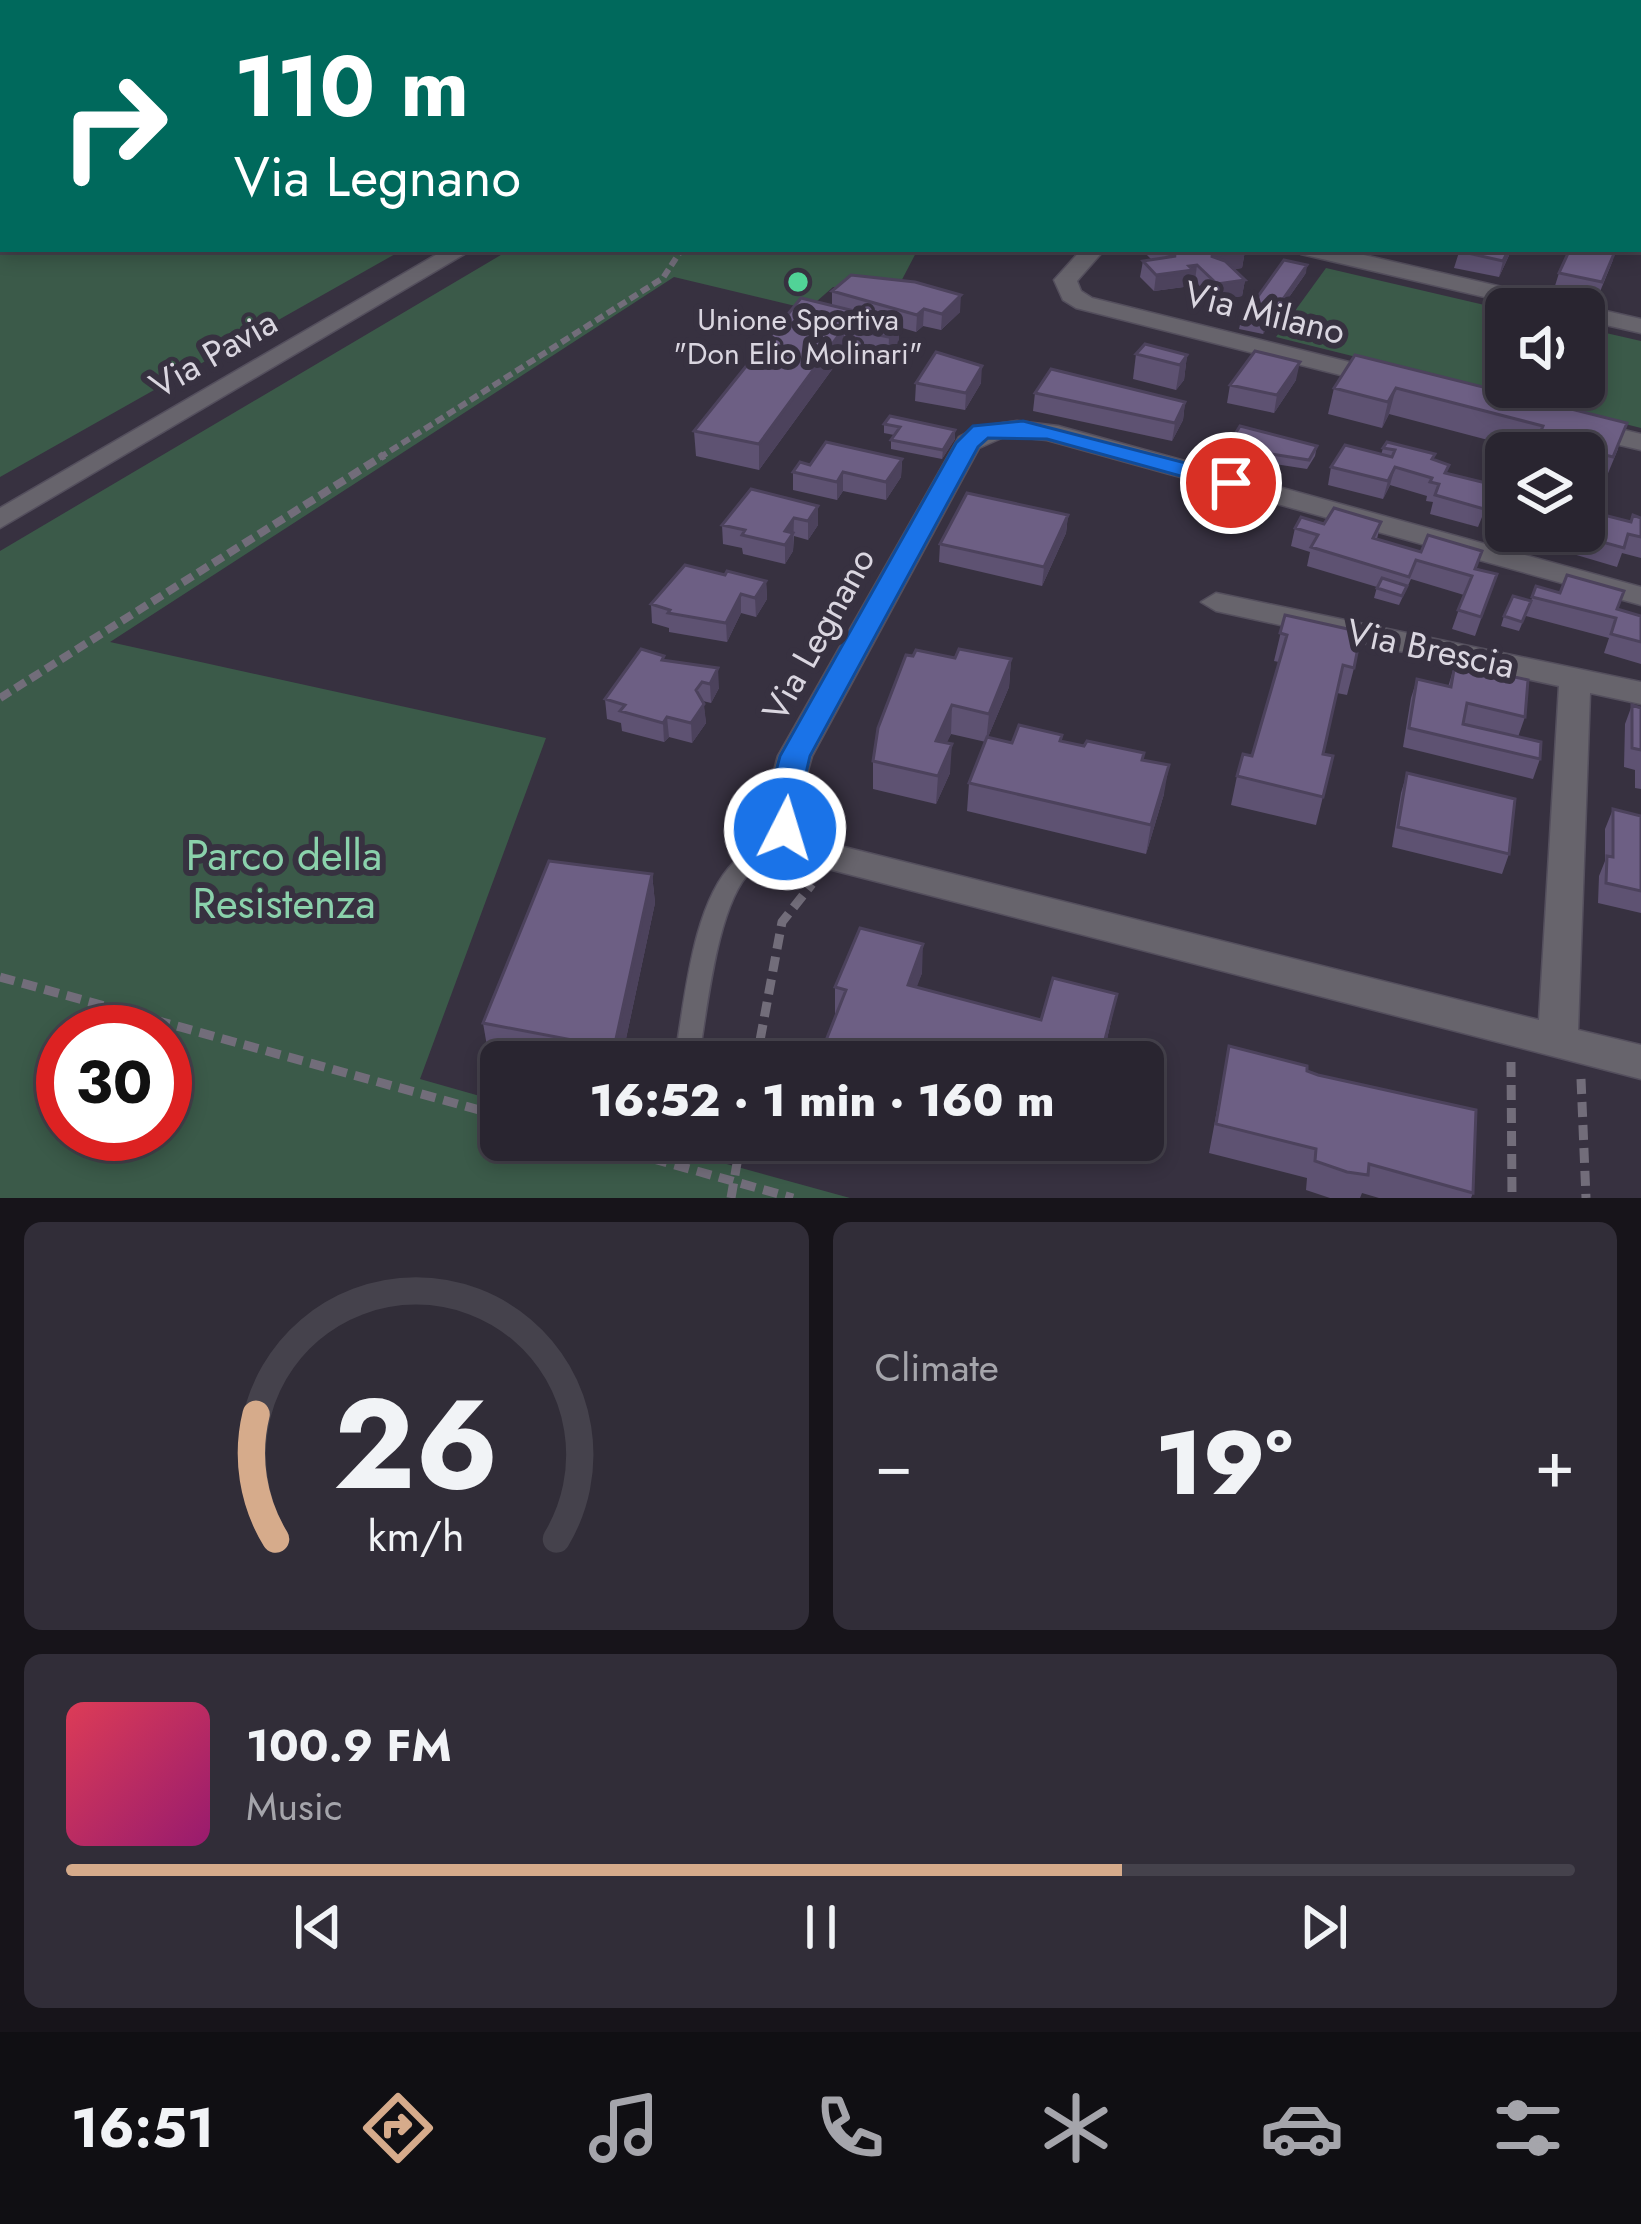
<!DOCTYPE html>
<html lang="en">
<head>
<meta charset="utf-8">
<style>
	:root { --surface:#292530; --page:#312d38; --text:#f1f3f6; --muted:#a5a5ab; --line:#45424c; --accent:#d6ab8b }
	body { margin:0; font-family:Jost,sans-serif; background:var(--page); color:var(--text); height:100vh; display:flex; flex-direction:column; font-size:45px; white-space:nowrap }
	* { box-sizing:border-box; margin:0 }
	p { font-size:39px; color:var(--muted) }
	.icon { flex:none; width:66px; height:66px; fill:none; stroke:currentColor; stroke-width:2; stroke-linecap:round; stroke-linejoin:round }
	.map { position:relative; height:1198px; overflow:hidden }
	.drawer { display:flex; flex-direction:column; gap:24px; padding:24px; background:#17141a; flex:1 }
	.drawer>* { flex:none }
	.top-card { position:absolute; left:0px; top:0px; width:1641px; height:252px; box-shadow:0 6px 18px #0003,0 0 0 3px var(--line); background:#00695c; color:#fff; overflow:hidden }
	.fabs { position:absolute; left:1485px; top:288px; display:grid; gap:24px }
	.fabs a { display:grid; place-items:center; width:120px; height:120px; border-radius:18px; background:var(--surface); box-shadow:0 6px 18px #0003,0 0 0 3px var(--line); font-size:60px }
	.speed { position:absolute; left:36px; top:1005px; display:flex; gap:24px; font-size:60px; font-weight:700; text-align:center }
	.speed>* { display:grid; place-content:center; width:156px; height:156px; border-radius:50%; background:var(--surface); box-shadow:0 6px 18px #0003,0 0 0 3px var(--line); line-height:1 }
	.speed .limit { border:18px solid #d22; background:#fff; color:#111 }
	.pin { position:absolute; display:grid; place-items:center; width:102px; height:102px; color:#fff; margin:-51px; border:6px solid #fff; border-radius:50%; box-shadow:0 3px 12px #0007 }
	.me { position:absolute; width:132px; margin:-66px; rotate:5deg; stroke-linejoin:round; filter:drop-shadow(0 0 9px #0008) }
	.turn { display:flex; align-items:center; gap:42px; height:252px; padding:0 36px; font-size:54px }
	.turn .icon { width:156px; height:156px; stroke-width:2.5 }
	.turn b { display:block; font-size:84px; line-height:102px }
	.big { font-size:90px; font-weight:800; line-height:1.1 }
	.drawer .tile { flex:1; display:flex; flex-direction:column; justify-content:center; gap:18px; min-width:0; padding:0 42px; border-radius:18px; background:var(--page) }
	.drawer .dial { align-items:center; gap:0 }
	.dial svg { height:312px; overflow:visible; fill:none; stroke:var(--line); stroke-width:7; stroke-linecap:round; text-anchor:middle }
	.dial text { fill:var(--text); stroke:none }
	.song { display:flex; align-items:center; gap:36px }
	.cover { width:144px; height:144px; border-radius:18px; background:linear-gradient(135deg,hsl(350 70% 55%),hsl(320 70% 35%)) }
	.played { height:12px; border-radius:6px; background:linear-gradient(90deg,var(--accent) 70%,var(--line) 70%) }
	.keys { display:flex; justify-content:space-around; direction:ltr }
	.heat { display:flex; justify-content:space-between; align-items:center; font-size:66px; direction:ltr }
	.drawer .tiles { flex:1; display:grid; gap:24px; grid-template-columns:1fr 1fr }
	.tile:last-child { grid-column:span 2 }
	.trip { position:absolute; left:480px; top:1041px; width:684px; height:120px; border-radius:18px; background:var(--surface); box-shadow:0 6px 18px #0003,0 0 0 3px var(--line); font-weight:800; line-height:120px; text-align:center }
	.tabs { display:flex; height:192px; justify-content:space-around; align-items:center; background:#100f13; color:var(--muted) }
	.tabs .icon { width:84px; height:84px }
	.tabs .selected { color:var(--accent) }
	.tabs b { font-size:54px; color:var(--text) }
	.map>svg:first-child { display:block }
	.green { fill:#3b5a49; fill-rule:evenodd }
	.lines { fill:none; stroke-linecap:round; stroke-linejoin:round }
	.service-casing { stroke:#544f5d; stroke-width:3 }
	.minor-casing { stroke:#544f5d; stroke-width:3 }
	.tertiary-casing { stroke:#544f5d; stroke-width:3 }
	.path-far2 { stroke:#726d7a; stroke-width:6; stroke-dasharray:9 4.5; stroke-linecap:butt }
	.path-far1 { stroke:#726d7a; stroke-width:8; stroke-dasharray:12 6; stroke-linecap:butt }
	.path { stroke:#726d7a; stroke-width:9; stroke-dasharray:15 8; stroke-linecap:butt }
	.service { fill:#67646c; fill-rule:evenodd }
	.minor { fill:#67646c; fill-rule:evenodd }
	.tertiary { fill:#67646c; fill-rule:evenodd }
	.wall { fill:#5e5272 }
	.shaded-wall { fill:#4c425c }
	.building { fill:#6d5f84; stroke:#4c425c; stroke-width:3 }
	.route { fill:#1a73e8; stroke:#114b97; stroke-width:3 }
	.poi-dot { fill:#51d397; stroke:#373140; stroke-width:4.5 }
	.labels { text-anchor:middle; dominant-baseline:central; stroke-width:12; stroke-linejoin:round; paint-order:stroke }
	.far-poi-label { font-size:30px; fill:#dad6e0; stroke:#373140 }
	.street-label { font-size:36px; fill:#dad6e0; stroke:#373140 }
	.near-park-label { font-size:42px; fill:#8ad1ab; stroke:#373140 }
</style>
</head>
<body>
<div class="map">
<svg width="1641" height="1198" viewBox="0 0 1641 1198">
	<rect width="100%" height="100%" fill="#373140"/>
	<!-- green -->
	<path class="green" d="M0,66L3,249H404L0,477Z
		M511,249H918L895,293L833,287L808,309L674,277L110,642L546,738L420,1079L501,1102V1140H639L850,1198H0V551ZM63,1032H165V1134H63Z
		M1326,268L1506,310V387H1584V328L1641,341V428L1276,337Z"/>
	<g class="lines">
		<!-- service casing -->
		<g class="service-casing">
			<path id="service" d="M793,831L801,834L804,839L801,844C783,851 764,858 751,871C716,905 707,1014 698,1062H674C685,1004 691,905 734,862C749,846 772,838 793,831Z"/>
		</g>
		<!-- minor casing -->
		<g class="minor-casing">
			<path id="minor" d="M0,0H47L3,3L0,8Z
				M400,0H416V3H400Z
				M1198,0H1214L1215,3H1199Z
				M1082,249H1105L1077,281L1081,291L1092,298L1393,373L1397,378L1384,386L1076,308L1063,300L1054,280Z
				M1298,249H1338L1641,319V333L1584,320V309H1536L1301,254Z
				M1582,420L1641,434V450L1573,434L1569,428Z
				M1017,421L1058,426L1641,587V605L1047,440L1006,436L979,448L812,756C803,788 792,817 820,841L1539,1020L1559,686L1216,611L1201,602L1216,593L1641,682V704L1590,693L1578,1030L1641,1045V1079L809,864C758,849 766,796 778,756L959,437L977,427Z"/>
		</g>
		<!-- tertiary casing -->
		<g class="tertiary-casing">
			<path id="tertiary" d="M657,0H673L674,3H658Z
				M1638,128H1641V140H1638Z
				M446,249H473L0,528V508Z"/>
		</g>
		<!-- path-far2 -->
		<path class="path-far2" d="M379,458L663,278L682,249"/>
		<!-- path-far1 -->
		<path class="path-far1" d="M0,698L384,455"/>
		<!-- path -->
		<path class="path" d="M0,977L501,1116
			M756,1062L782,922L812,884
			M1511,1062L1512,1198
			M1581,1079L1586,1198
			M586,1140L793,1198
			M731,1198L741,1140"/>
		<!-- service -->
		<use href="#service" class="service"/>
		<!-- minor -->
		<use href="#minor" class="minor"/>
		<!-- tertiary -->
		<use href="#tertiary" class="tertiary"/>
	</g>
	<!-- wall -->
	<path class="wall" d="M702,0H741V3H702Z
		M768,0H839V3H768Z
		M1599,0H1641V38H1638V3H1599Z
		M1145,249H1191L1193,251V249H1242L1245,251L1242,268L1234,269L1245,280L1242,296L1214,301L1195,281L1191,282V286L1154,291L1140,277L1143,261L1151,259L1144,252Z
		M1460,249H1512L1499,277L1454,268Z
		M1613,260L1597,299L1554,289L1559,273Z
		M1306,273L1263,334L1239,329L1241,320Z
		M832,291L960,312L941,330L923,326L916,332L899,327V346L888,361L844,353L759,470L696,456L694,431L832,305Z
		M1136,354L1187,355L1184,380L1176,390L1133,379Z
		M1355,355L1618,449L1604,483L1584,478V453H1506V458L1503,457L1507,445L1389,414L1382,428L1328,414L1334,388Z
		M1296,380L1274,413L1227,403L1230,385Z
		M916,383H981L965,410L915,401Z
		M1035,393L1185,402L1183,420L1172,441L1033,411Z
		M884,424L955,430V439L942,459L891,449V440L894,435L884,433Z
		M1317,446L1315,456L1307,469L1225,456L1227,447Z
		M1383,448L1433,460L1447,473L1494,485L1506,481V518L1484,512L1478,527L1430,514L1433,502L1426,501L1427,496L1390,485L1383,499L1328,485L1331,467L1381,455Z
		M902,459L901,477L886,500L843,491L837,500L793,490V472L810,465Z
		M751,489L818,525L808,540L794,536L793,551L785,564L743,554L742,548L723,544L722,525Z
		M1068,515L1066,533L1042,586L939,562L940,544Z
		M1641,518V558L1622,553L1617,567L1563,551L1568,536L1552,531H1584L1631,522Z
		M1381,522L1377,539L1497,574L1475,636L1452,629L1464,595L1411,579L1399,605L1374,598L1377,587L1307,566L1310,552L1291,546L1295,528L1324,524Z
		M725,575L766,581L767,599L756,617L741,613L727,642L669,632V628L652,623L651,604Z
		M1536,586L1641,616V664L1604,653L1609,638L1526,616V614L1519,631L1501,626L1504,616L1531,601Z
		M1285,615L1354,668L1347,695L1337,693L1323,754L1333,756L1316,825L1231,805L1237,776L1252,756L1279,662L1274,661Z
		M955,658L1011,659L1009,687L988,737L1012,743L1062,735L1061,741L1143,760L1164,794L1146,854L967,811L969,783L986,742L951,734L946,743L950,773L936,804L873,789V761Z
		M665,660L719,688L711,703L703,701L706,723L692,743L669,737L664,742L622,731L621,723L607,719L605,699Z
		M1455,664L1525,717L1518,737L1540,759L1533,779L1403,747L1411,698L1417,679L1448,687Z
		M1632,705L1641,708V789L1635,788V770L1624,767L1625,724Z
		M1407,773L1509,854L1502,874L1392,847L1401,793Z
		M1613,809L1641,816V913L1598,903L1599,876L1605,861V829Z
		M652,874L655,903L621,1062H539L488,1052L483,1023Z
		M922,973L916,987L1041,1020L1117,994L1102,1062H823V1048L835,1016V987Z
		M1229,1046L1307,1071L1473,1193L1471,1198H1379L1362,1193L1360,1198H1330L1306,1190L1307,1178L1209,1153Z
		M1046,1140H1082L1080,1150Z"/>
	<!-- shaded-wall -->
	<path class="shaded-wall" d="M560,0H630L631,3H560Z
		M1509,249H1512L1499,277L1503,261Z
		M1245,251L1242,268L1209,273L1211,256Z
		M1197,265L1195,281L1191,282V286L1154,291L1156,275Z
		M1307,265L1306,273L1263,334L1264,326Z
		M1245,280L1242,296L1214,301L1217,284Z
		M961,295L960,312L941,330L942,314Z
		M924,309L923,326L916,332L917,315Z
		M899,322V346L888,361L889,337Z
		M844,328V353L759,470V444Z
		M1187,355L1184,380L1176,390L1180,365Z
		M1300,362L1296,380L1274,413L1277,395Z
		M982,366L981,383L965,410L966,393Z
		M1396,388L1389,414L1382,428L1388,402Z
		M1185,402L1183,420L1172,441L1175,423Z
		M955,430V439L942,459L943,450Z
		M902,459L901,477L886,500V482Z
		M1395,467L1390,485L1383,499L1388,481Z
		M843,472V491L837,500V482Z
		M818,506V525L808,540V521Z
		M1068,515L1066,533L1042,586L1044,567Z
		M794,518L793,551L785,564V531Z
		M766,581L767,599L756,617L755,598Z
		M741,594V613L727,642L726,623Z
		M1011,659L1009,687L986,742L989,714Z
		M718,668L719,688L711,703L710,684Z
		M704,704L706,723L692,743L691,723Z
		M952,705L951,734L935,769L936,741Z
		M667,717L669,737L664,742L663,723Z
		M952,744L950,773L936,804L938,776Z
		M1169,765L1164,794L1146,854L1151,825Z
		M652,874L655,903L621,1062H616L614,1048Z
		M923,944L922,973L907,1014L908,985Z
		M1117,994L1102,1062H1099Z"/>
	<!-- building -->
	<path class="building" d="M370,0V3H330L369,0Z
		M445,0H487V1L445,3Z
		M871,0H927L926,3H872Z
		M962,0H1006V3L962,2Z
		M1053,0H1097V3H1053Z
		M1132,0H1174L1175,3H1132Z
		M1255,0H1282L1283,3H1256Z
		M1316,0H1366L1367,3H1317Z
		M1405,0H1466L1468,3H1407Z
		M1505,0H1541L1543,3H1507Z
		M1610,0H1641V13H1638V3H1613Z
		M0,17H3V40L0,41Z
		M1638,42H1641V58H1638Z
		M1638,88H1641V104H1638Z
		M1159,249H1191L1193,251L1201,249H1242L1245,251L1211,256L1225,261L1245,280L1217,284L1197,265L1189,266L1193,270L1156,275L1143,261L1176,256L1163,253Z
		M1460,249H1509L1503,261L1459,251Z
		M1570,249H1616L1602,282L1559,273Z
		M1284,260L1307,265L1264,326L1241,320Z
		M851,275L915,282L961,295L942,314L924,309L917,315L832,291Z
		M801,298L899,322L889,337L844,328L759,444L694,431Z
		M1145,344L1187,355L1180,365L1136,354Z
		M1255,351L1300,362L1277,395L1230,385Z
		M936,352L982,366L966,393L916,383Z
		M1355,355L1627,423L1613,457L1538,438L1543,426L1396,388L1388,402L1334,388Z
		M1051,369L1185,402L1175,423L1035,393Z
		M890,416L955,430L943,450L891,440L900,427L884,424Z
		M1240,426L1317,446L1309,460L1227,447Z
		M1511,436L1537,442L1533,453L1505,448Z
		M826,442L902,459L886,482L843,472L837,482L793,472L800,462L810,465Z
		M1387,442L1435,454L1432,459L1449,465L1445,473L1494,485L1496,479L1506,481V498L1490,494L1484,509L1435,495L1439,484L1430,482L1432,478L1395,467L1388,481L1331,467L1345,445L1392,457L1395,450L1383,448Z
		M751,489L818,506L808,521L794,518L785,531L793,533L785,545L742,535L745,530L722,525Z
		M967,493L1068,515L1044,567L940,544Z
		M1334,508L1381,522L1373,538L1421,552L1428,535L1482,551L1475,569L1497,574L1481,617L1458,610L1472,576L1416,560L1409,577L1311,547L1318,535L1295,528L1301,517L1324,524Z
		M1584,510L1631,522L1633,515L1641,518V537L1628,534L1624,548L1569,533L1570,531H1584Z
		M685,565L725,575L727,571L766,581L755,598L741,594L726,623L668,613L670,610L651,604Z
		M1567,575L1624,591L1617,609L1641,616V642L1611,634L1616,618L1532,597L1536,586L1560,593Z
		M1382,578L1407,586L1402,596L1377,588Z
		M1513,596L1531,601L1522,622L1504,616Z
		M1285,615L1361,632L1354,668L1343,665L1323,754L1333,756L1323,797L1237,776L1243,754L1252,756L1287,635L1280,633Z
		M641,649L664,656L662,660L718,668L710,684L702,682L696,690L704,704L691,723L667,717L663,723L620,711L625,705L605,699Z
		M959,649L1011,659L989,714L952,705L936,741L952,744L938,776L873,761L878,728L906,655L913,656L916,650L955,658Z
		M1455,664L1528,680L1525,717L1467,703L1463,724L1541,742L1540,759L1409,728L1417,679L1451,687Z
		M1632,705L1641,708V750L1632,748Z
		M1019,725L1062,735L1060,741L1084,746L1087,741L1144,753L1142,760L1169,765L1151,825L969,783L987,737L1012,743Z
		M1407,773L1515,799L1509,854L1398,827Z
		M1613,809L1641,816V891L1606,883L1607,856L1613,857Z
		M549,861L652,874L614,1048L483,1023Z
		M860,928L923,944L908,985L1041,1020L1053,978L1117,994L1099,1062H869L823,1048L846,990L835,987Z
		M1229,1046L1307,1066V1071L1318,1075L1476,1110L1473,1193L1369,1164L1368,1175L1347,1172L1315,1161L1316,1149L1216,1124Z"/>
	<!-- route -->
	<path class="route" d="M1023,421L1240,477L1244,483L1231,490L1047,439L988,438L978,447L810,756L797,812L801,829L797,837H774L765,812L780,756L956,443L973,426Z"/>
	<!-- markers -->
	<circle class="poi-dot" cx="798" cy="282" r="12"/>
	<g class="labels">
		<!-- far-poi labels -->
		<g class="far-poi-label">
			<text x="798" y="319">Unione Sportiva<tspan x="798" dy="34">"Don Elio Molinari"</tspan></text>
		</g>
		<!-- street labels -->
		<g class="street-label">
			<text transform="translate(1265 312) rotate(14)">Via Milano</text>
			<text transform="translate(213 353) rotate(-30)">Via Pavia</text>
			<text transform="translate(818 634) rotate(-61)">Via Legnano</text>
			<text transform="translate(1431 648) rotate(12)">Via Brescia</text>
		</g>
		<!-- near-park labels -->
		<g class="near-park-label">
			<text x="284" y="855">Parco della<tspan x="284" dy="48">Resistenza</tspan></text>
		</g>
	</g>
</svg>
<div class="fabs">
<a><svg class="icon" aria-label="sound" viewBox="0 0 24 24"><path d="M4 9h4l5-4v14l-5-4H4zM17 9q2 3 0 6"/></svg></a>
<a><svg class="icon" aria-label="layers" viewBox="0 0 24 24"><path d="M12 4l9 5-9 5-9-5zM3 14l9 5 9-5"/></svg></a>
</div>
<div class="speed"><div class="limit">30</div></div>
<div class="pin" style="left:1231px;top:483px;background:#d93025"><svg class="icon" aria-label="arrive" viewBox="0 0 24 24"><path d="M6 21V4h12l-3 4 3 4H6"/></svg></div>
<svg class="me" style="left:785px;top:829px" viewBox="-20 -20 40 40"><circle r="17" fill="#1a73e8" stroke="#fff" stroke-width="3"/><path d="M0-11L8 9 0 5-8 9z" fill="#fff"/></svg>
<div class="trip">16:52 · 1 min · 160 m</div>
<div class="top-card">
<div class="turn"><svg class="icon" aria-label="right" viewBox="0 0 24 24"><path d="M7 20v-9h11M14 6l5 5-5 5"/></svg><div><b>110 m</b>Via Legnano</div></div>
</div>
</div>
<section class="drawer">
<div class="tiles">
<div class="tile dial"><svg viewBox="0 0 100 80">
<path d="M14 69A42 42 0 1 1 86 69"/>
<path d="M14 69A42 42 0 0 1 9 37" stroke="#d6ab8b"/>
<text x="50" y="56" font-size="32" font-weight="700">26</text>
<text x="50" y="72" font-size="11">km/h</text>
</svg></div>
<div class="tile"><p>Climate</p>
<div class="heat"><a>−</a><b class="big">19°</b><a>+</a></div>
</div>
<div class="tile">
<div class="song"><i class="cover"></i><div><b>100.9 FM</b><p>Music</p></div></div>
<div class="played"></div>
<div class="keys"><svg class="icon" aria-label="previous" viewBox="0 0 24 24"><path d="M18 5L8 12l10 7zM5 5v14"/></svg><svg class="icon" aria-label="pause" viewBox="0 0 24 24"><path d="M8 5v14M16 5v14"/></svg><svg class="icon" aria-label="next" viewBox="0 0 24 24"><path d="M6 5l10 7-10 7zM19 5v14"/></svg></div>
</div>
</div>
</section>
<nav class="tabs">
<b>16:51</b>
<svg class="icon selected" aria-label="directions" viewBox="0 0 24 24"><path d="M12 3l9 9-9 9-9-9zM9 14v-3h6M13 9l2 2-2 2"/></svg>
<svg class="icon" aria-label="music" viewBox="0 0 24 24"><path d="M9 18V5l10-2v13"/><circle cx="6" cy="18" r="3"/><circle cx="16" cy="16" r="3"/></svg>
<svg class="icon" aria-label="phone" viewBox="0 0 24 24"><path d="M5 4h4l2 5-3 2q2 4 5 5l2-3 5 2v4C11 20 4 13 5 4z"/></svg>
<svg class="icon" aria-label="climate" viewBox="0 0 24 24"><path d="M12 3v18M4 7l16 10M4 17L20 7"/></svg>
<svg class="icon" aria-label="car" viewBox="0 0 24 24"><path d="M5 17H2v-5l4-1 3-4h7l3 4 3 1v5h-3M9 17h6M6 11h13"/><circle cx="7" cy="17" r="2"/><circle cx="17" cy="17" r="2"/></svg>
<svg class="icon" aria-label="filters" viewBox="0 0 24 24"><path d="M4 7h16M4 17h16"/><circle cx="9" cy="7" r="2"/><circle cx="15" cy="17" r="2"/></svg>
</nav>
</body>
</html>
